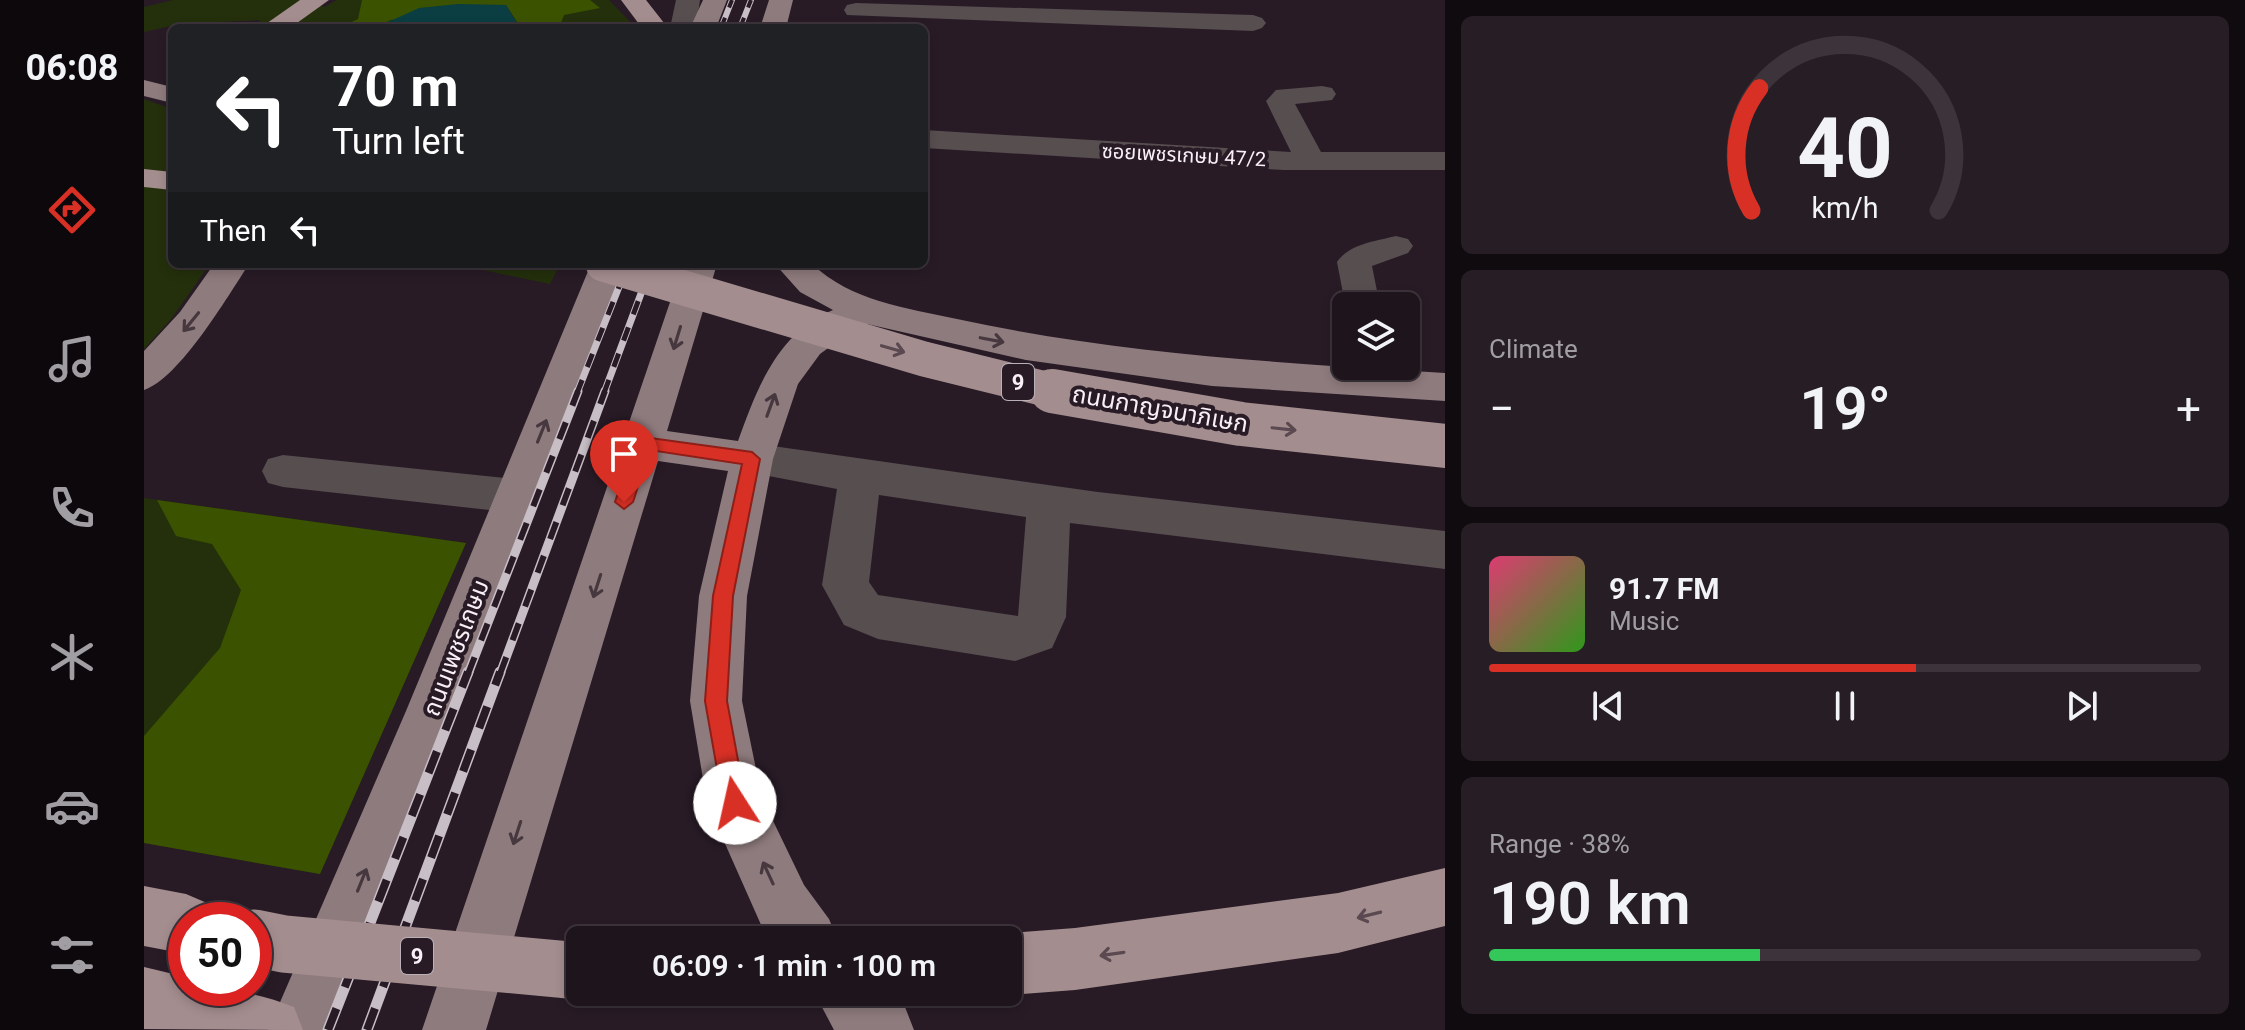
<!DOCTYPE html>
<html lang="en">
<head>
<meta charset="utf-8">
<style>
	:root { --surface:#1e141c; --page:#261d25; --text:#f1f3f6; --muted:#a19ea3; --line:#3c333b; --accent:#d93025 }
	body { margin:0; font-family:Roboto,"Noto Sans Thai",sans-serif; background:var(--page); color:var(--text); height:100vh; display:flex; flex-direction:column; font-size:30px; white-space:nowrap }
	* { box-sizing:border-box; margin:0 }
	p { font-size:26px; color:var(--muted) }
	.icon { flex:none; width:44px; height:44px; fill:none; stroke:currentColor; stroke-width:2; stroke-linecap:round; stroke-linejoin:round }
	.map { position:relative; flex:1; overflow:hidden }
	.details { display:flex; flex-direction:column; gap:16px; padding:16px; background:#100b0f; width:800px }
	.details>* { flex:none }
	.banner { position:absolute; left:24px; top:24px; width:760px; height:244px; border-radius:12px; box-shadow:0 4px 12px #0003,0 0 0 2px var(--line); background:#202124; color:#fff; overflow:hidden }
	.buttons { position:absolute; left:1188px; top:292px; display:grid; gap:16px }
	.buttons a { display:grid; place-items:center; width:88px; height:88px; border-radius:12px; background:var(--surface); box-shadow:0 4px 12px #0003,0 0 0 2px var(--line); font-size:40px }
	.speed { position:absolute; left:24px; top:902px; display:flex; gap:16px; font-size:40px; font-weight:700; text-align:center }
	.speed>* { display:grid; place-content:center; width:104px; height:104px; border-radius:50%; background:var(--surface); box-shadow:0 4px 12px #0003,0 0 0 2px var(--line); line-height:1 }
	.speed .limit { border:12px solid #d22; background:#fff; color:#111 }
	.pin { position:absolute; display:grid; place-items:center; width:68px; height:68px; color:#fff; margin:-82px -34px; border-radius:50% 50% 50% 0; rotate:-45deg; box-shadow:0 0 8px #0007 }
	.pin .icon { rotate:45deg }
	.me { position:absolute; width:88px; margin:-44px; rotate:350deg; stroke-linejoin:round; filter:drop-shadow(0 0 6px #0008) }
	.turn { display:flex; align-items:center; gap:28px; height:168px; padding:0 32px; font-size:36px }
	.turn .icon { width:104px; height:104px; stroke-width:2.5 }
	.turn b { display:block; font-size:56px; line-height:68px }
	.then { display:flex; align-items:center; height:76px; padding:0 32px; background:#0003; gap:16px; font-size:30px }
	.big { font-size:60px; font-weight:600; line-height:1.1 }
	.details .tile { flex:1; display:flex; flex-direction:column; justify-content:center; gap:12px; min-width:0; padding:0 28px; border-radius:12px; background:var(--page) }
	.details .dial { align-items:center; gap:0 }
	.dial svg { height:208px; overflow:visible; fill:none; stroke:var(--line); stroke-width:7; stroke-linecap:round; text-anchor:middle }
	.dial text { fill:var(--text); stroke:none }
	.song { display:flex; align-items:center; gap:24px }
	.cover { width:96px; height:96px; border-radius:12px; background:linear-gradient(135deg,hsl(340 70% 55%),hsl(110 70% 35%)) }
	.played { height:8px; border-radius:4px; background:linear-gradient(90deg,var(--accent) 60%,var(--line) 60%) }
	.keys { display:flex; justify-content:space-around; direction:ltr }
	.heat { display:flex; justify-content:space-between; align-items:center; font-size:44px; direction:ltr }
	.charge { height:12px; border-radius:6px; background:linear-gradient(90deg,#34c759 38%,var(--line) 0) }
	.trip { position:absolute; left:422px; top:926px; width:456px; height:80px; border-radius:12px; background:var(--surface); box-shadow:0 4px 12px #0003,0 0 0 2px var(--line); font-weight:600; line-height:80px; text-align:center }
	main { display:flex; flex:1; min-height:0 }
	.tabs { display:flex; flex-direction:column; width:144px; justify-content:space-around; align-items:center; background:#0c080b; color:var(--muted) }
	.tabs .icon { width:56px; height:56px }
	.tabs .on { color:var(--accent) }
	.tabs b { font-size:36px; color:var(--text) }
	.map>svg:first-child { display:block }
	.green { fill:#24300c }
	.forest { fill:#3b5200 }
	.water { fill:#0a3e42 }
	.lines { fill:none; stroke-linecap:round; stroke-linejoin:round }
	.minor { fill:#574e4f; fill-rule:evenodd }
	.major { fill:#8e7b7d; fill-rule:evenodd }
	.highway { fill:#a48d8f; fill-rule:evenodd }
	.rail-far3-casing { stroke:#c8bec6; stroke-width:6 }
	.rail-far2-casing { stroke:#c8bec6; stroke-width:7 }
	.rail-far1-casing { stroke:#c8bec6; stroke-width:9 }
	.rail-casing { stroke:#c8bec6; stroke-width:11 }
	.rail-far3 { stroke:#281b26; stroke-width:4; stroke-dasharray:11; stroke-linecap:butt }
	.rail-far2 { stroke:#281b26; stroke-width:5; stroke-dasharray:14; stroke-linecap:butt }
	.rail-far1 { stroke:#281b26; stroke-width:6; stroke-dasharray:18; stroke-linecap:butt }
	.rail { stroke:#281b26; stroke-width:8; stroke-dasharray:23; stroke-linecap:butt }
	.highway-bridge-far2 { stroke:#a48d8f; stroke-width:35 }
	.highway-bridge-far1 { stroke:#a48d8f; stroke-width:44 }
	.highway-bridge { stroke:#a48d8f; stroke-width:57 }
	.oneway { stroke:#473840 }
	.oneway2 { stroke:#5a4950 }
	.route { fill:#d93025; stroke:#8d1f18; stroke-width:2 }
	.labels { text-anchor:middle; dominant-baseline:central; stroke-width:8; stroke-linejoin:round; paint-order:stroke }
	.far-street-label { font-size:20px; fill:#f9f0f7; stroke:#281b26 }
	.shield { fill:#281b26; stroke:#bab0b8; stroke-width:2 }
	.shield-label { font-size:22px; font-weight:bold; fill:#f9f0f7 }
	.street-label { font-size:24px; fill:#f9f0f7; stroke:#281b26 }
</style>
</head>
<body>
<main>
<nav class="tabs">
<b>06:08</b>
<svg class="icon on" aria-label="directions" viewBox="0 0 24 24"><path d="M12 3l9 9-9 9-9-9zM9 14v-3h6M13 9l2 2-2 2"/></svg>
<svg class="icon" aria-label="music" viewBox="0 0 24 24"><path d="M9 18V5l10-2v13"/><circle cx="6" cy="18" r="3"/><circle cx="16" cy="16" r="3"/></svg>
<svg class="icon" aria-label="phone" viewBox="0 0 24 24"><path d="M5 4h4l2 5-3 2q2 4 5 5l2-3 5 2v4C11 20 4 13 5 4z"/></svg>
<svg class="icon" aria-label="climate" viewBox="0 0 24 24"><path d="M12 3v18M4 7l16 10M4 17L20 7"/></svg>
<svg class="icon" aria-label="car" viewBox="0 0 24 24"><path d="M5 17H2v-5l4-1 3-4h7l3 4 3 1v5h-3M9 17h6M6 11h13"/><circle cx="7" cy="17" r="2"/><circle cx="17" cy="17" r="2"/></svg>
<svg class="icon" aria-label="filters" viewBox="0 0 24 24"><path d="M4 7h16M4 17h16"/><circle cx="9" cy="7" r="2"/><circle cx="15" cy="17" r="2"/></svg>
</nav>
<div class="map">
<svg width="1301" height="1030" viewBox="0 0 1301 1030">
	<rect width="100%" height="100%" fill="#281b26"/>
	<!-- green -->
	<path class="green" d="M29,0H164L180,7L193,0H465L492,28H111L116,20L36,24L0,32V7Z
		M0,99L28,109V264H66L28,318L0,349Z
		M310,264H416L406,284Z
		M0,498L322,543L176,874L0,843Z"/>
	<!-- forest -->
	<path class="forest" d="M218,0H446L456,8L420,15L415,28H377L362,5L247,20L231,28H195L214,19Z
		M13,500L322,543L176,874L0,843V736L76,648L97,590L68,544L32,536Z"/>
	<!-- water -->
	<path class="water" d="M314,4L362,5L373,23V28H231L275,8Z"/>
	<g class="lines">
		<!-- minor -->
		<path class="minor" d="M532,0H556L552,28H526Z
			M712,3L1109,15L1118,18L1122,23L1118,28L1109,31L703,15L700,10L703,5Z
			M1178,86L1188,88L1192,94L1188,100L1151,104L1177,152H1301V170H1140L780,148V130L1147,152L1122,101L1132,90Z
			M1252,236L1264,239L1269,246L1264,253L1228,266L1236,306H1202V309L1193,262C1205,244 1232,241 1252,236Z
			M608,443L954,492L1301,531V569L926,523L922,617L908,648L871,661L734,639L700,625L678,585L693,489L593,470L587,459L593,448ZM735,495L882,517L874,616L734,595L725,582Z
			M139,455L372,479L387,484L394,496L387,508L372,513L139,487L124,483L118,471L124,459Z"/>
		<!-- major -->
		<path class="major" d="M559,0H583L572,28H546Z
			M625,0H649L642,28H616Z
			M0,80L28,87V103L0,96Z
			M70,264H105C84,296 35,379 0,390V351L36,312Z
			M447,264H481L314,711L188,1030H124L262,711Z
			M539,264H573L523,431L594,441C613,389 633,333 689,310L656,292L631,264H668C707,301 762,308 813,319C974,354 1137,363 1301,373V401L1068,386L882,360L723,324L709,330L676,354L654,384L629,459L603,596L598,701L618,798L660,885L685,919L694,940H627L618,927L563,803L546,701L555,596L584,471L514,461L342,1030H278Z
			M670,992H739L761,1007L770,1030H690Z"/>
		<!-- highway -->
		<path class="highway" d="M156,0H185L146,28H116Z
			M477,0H502L524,28H498Z
			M0,169L28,172V190L0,187Z
			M1301,868V926L1194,953L931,990L864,995L858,992H864V940H848L864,933L931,928L1194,893Z
			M0,886L42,894L63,903L70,920H42V954L0,946Z
			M0,967L42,977V988C81,988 113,992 150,1007L159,1030L0,1029Z"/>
		<!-- rail-far3 casing -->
		<g class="rail-far3-casing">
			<path id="rail-far3" d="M577,28L588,0
				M596,28L607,0"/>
		</g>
		<!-- rail-far2 casing -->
		<g class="rail-far2-casing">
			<path id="rail-far2" d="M433,393L484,264
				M460,393L508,264"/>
		</g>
		<!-- rail-far1 casing -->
		<g class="rail-far1-casing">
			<path id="rail-far1" d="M324,674L434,391
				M356,674L461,391"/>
		</g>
		<!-- rail casing -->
		<g class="rail-casing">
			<path id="rail" d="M184,1030L324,672
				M223,1030L356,672"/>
		</g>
		<!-- rail-far3 -->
		<use href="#rail-far3" class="rail-far3"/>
		<!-- rail-far2 -->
		<use href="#rail-far2" class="rail-far2"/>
		<!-- rail-far1 -->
		<use href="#rail-far1" class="rail-far1"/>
		<!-- rail -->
		<use href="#rail" class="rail"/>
		<!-- highway-bridge-far2 -->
		<path class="highway-bridge-far2" d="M459,264L780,359L918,393"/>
		<!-- highway-bridge-far1 -->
		<path class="highway-bridge-far1" d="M908,391L1097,424L1301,446"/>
		<!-- highway-bridge -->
		<path class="highway-bridge" d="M110,938L140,944L436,971"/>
	</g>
	<!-- one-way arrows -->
	<defs><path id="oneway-shaft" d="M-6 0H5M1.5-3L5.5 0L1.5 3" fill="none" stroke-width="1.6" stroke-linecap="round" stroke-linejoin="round" transform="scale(2)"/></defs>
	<g class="oneway">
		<use href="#oneway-shaft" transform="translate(47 322) rotate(129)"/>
		<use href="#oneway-shaft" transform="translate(533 338) rotate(107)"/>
		<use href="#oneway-shaft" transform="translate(848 340) rotate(11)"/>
		<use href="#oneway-shaft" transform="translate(627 405) rotate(-70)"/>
		<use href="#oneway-shaft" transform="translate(398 431) rotate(-68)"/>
		<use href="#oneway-shaft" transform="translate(453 586) rotate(108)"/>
		<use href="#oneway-shaft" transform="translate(373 833) rotate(108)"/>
		<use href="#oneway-shaft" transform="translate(624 873) rotate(-115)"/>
		<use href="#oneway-shaft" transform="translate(218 880) rotate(-68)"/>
	</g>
	<g class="oneway2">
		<use href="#oneway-shaft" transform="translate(749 349) rotate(16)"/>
		<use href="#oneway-shaft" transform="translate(1140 429) rotate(6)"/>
		<use href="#oneway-shaft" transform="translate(1225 915) rotate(166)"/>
		<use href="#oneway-shaft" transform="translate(968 954) rotate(172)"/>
	</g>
	<!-- route -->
	<path class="route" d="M499,437L608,452L616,459L589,596L583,701L602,803L599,811L591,814L583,811L579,803L561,701L569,596L598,464L506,450L489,502L480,509L471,502L491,443Z"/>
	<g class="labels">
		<!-- far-street labels -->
		<g class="far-street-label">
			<text transform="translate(1040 155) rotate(3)">ซอยเพชรเกษม 47/2</text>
		</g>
		<!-- shield labels -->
		<g class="shield">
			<rect x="858" y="364" width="32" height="36" rx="6"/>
			<rect x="257" y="938" width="32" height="36" rx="6"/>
		</g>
		<g class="shield-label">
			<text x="874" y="382">9</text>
			<text x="273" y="956">9</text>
		</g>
		<!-- street labels -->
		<g class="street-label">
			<text transform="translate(1016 409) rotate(10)">ถนนกาญจนาภิเษก</text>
			<text transform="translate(312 648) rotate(-69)">ถนนเพชรเกษม</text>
		</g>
	</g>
</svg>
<div class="buttons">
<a><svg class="icon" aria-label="layers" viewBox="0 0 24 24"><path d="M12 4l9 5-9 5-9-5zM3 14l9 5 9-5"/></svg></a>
</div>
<div class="speed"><div class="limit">50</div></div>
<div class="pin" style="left:480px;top:502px;background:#d93025"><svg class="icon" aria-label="arrive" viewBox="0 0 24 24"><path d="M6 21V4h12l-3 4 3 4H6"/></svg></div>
<svg class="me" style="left:591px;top:803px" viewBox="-20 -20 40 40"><circle r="19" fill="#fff"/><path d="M0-13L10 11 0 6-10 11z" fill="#d93025"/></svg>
<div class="trip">06:09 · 1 min · 100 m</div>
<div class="banner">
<div class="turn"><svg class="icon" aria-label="left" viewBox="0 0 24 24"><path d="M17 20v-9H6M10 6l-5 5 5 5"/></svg><div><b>70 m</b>Turn left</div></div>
<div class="then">Then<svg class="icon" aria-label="left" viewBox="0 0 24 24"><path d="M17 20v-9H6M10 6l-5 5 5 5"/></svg></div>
</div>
</div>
<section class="details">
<div class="tile dial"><svg viewBox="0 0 100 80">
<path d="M14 69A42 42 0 1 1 86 69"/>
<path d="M14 69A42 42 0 0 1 17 22" stroke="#d93025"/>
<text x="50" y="56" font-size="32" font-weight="700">40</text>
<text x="50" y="72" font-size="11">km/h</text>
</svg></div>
<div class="tile"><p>Climate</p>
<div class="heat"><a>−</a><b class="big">19°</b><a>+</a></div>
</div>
<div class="tile">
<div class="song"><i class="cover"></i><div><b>91.7 FM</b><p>Music</p></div></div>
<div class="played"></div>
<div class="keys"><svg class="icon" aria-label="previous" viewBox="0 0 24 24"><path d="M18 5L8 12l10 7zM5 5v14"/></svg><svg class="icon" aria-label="pause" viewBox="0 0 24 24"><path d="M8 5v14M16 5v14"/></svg><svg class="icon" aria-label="next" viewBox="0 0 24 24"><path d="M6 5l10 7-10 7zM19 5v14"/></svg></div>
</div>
<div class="tile"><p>Range · 38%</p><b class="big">190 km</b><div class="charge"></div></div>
</section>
</main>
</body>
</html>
